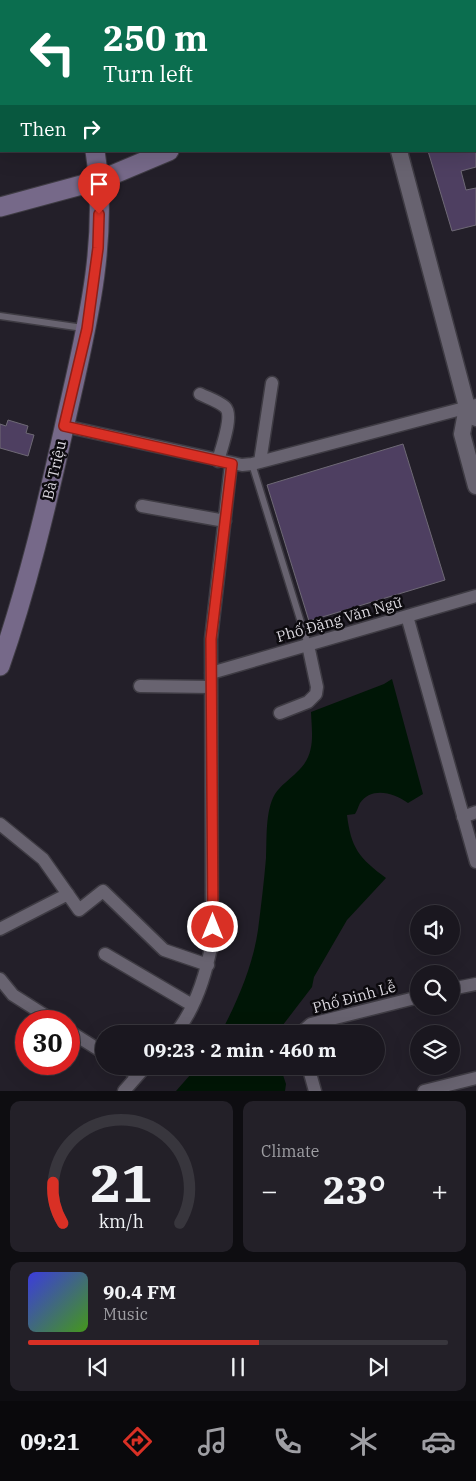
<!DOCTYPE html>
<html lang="en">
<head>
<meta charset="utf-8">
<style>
	:root { --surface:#1a171f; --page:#232028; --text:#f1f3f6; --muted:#9f9fa4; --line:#38363d; --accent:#d93025 }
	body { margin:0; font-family:"IBM Plex Serif",serif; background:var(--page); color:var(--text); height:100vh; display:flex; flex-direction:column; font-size:19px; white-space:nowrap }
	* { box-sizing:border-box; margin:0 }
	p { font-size:16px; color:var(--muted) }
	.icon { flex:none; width:28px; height:28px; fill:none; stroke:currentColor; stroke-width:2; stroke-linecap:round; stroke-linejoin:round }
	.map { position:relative; height:1091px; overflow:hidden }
	.panel { display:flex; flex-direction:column; gap:10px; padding:10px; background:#0e0d11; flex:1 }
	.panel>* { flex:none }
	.top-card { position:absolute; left:0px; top:0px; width:476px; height:152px; box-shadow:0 5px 20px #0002,0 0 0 1px var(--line); background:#0b6e4f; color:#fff; overflow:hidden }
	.controls { position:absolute; left:410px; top:905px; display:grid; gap:10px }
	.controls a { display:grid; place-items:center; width:50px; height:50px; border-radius:50%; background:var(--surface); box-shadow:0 5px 20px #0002,0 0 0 1px var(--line); font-size:25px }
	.speed { position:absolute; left:15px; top:1010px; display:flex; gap:10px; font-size:25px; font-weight:700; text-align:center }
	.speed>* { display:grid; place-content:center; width:65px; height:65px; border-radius:50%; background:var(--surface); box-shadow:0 5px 20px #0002,0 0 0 1px var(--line); line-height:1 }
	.speed .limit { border:8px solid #d22; background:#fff; color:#111 }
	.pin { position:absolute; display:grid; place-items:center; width:42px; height:42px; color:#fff; margin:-51px -21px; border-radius:50% 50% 50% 0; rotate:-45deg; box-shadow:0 0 5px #0007 }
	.pin .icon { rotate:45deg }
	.me { position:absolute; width:55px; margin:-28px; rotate:0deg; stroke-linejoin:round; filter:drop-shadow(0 0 4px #0008) }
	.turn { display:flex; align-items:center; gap:18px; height:105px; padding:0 20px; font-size:22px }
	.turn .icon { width:65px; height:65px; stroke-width:2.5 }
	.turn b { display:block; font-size:35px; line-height:42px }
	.then { display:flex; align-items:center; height:48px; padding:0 20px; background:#0003; gap:10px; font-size:19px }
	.big { font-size:38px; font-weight:700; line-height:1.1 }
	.panel .tile { flex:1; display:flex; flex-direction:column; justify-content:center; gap:8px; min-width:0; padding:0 18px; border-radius:10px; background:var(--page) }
	.panel .dial { align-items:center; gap:0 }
	.dial svg { height:130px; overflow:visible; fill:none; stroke:var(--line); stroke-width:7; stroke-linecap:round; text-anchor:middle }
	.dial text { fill:var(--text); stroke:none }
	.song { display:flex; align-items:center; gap:15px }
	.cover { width:60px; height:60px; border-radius:8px; background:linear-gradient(135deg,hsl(240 70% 55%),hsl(100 70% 35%)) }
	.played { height:5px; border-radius:2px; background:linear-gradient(90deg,var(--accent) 55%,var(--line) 55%) }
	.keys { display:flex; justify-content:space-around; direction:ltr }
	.heat { display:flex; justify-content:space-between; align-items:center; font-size:28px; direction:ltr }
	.panel .tiles { flex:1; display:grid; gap:10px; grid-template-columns:1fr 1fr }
	.tile:last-child { grid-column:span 2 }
	.trip { position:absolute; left:95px; top:1025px; width:290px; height:50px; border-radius:25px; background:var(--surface); box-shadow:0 5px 20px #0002,0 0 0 1px var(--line); font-weight:700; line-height:50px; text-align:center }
	.tabs { display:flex; height:80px; justify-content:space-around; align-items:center; background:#0a090c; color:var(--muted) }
	.tabs .icon { width:35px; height:35px }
	.tabs .active { color:var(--accent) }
	.tabs b { font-size:22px; color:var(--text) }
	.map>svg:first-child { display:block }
	.water { fill:#001606 }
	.building { fill:#4e3f61; stroke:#6e6975 }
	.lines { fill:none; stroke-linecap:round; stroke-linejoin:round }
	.service-casing { stroke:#3e3b43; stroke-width:9 }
	.minor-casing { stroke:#3e3b43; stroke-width:15 }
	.tertiary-casing { stroke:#3e3b43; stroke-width:19 }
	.secondary-casing { stroke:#3e3b43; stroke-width:21 }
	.service { stroke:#686370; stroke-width:6 }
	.minor { stroke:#686370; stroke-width:12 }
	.tertiary { stroke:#686370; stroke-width:16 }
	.secondary { stroke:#766989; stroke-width:19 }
	.route-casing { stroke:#8d1f18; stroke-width:12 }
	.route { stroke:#d93025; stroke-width:9 }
	.labels { text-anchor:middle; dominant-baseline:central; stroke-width:5; stroke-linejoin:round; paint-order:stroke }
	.street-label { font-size:15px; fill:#dbd8df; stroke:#0c0a0e }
</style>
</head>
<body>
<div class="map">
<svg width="476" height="1091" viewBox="0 0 476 1091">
	<rect width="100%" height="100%" fill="#231f29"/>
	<!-- water -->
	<path class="water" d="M392,679L423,794L408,803C394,793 372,786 360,803C358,807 357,811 355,814L347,815C351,848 359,858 386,878L347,920L314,977L312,987L276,1034H220C237,1003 253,965 258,930C261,906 264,882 266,858C267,839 265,811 275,794C280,786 290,779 297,772C316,755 312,735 311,712L384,684Z
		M198,1066H280L286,1084L285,1091H176Z"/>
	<!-- building -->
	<path class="building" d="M428,151H476V167L461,171L466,190L476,188V225L452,231Z
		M8,420L28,426L26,433L34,435L28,456L0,448V424L6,426Z
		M403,444L445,580L309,621L267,485Z"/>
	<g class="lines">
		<!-- service casing -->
		<g class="service-casing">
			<path id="service" d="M0,316L83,328
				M252,464L308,645"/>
		</g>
		<!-- minor casing -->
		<g class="minor-casing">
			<path id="minor" d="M177,0V1
				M200,394C208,398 218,401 225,407C234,415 221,449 218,461
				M64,426L242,465L252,464L476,405
				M260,462L272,383
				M142,506L225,521
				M407,616L476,862
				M211,673L476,596
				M140,686L211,687
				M280,713L308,702L316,694L317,687L308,645
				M463,817L476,812
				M0,824L43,859L79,910L103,891L164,950L208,965
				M0,929L68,894
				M105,954L192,1005
				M0,979L13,995L54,1021
				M451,989L476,984
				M69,1031L104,1053
				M175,1034C196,1008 206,975 212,942L211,639L231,464
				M303,1034V1031L311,1024L419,997
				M124,1066L137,1075
				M308,1066L315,1091
				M124,1091L146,1066
				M424,1091L476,1078"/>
		</g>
		<!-- tertiary casing -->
		<g class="tertiary-casing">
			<path id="tertiary" d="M399,151L467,407L476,418
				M467,407L462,434L476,486"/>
		</g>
		<!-- secondary casing -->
		<g class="secondary-casing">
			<path id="secondary" d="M53,0V1
				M355,0L356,1
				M376,0V1
				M426,1L428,0
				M0,207L100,180L169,151
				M0,666C27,588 46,508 64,428C84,338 110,244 95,151"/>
		</g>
		<!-- service -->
		<use href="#service" class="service"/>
		<!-- minor -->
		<use href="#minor" class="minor"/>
		<!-- tertiary -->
		<use href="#tertiary" class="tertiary"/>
		<!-- secondary -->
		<use href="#secondary" class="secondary"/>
	</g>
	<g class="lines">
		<!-- route casing -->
		<g class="route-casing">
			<path id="route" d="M99,214L98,248L87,329L64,426L232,464L211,639L213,927"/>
		</g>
		<!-- route -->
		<use href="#route" class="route"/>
	</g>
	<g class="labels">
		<!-- street labels -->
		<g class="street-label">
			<text transform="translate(54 470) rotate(-77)">Bà Triệu</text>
			<text transform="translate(339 619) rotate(-16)">Phố Đặng Văn Ngữ</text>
			<text transform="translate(354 997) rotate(-15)">Phố Đinh Lễ</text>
		</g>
	</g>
</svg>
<div class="controls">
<a><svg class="icon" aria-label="sound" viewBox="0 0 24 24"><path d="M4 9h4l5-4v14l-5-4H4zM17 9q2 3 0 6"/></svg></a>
<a><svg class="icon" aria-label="search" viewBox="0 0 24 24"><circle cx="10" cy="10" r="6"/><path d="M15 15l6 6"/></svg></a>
<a><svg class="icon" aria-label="layers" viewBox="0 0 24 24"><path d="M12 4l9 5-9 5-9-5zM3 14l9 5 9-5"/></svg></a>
</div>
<div class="speed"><div class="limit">30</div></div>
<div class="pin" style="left:99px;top:214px;background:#d93025"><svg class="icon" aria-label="arrive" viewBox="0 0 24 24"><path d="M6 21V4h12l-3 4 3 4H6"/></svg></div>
<svg class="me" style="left:213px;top:927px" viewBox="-20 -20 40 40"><circle r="17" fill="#d93025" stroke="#fff" stroke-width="3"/><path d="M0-11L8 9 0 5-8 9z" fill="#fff"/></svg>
<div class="trip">09:23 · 2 min · 460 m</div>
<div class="top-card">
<div class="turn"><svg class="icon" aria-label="left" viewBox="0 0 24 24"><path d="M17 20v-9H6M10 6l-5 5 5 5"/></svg><div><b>250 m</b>Turn left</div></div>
<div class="then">Then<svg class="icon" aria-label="right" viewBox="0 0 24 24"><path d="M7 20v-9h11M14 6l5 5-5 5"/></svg></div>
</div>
</div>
<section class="panel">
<div class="tiles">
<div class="tile dial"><svg viewBox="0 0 100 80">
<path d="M14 69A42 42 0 1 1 86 69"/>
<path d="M14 69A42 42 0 0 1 8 44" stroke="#d93025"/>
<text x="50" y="56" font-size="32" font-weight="700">21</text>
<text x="50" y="72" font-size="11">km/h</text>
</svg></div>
<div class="tile"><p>Climate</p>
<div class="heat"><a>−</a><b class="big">23°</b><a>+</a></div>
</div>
<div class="tile">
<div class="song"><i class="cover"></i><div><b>90.4 FM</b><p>Music</p></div></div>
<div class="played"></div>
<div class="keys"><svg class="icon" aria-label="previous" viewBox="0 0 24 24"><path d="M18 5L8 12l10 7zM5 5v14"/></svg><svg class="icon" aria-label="pause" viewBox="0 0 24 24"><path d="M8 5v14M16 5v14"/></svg><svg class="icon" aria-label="next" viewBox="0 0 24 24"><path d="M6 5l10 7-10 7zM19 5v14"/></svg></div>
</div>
</div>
</section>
<nav class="tabs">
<b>09:21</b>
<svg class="icon active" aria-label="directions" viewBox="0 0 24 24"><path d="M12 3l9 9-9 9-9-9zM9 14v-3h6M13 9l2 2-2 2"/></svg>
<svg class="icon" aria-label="music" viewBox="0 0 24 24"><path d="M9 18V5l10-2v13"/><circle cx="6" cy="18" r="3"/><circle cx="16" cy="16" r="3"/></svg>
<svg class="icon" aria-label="phone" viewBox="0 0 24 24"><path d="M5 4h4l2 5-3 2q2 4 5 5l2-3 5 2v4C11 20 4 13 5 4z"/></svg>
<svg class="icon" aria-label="climate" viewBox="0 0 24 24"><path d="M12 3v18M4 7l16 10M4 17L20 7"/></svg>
<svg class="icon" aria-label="car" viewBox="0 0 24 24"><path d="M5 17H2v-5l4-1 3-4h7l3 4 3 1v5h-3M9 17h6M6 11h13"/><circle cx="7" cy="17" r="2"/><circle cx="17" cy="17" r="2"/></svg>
</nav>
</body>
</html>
